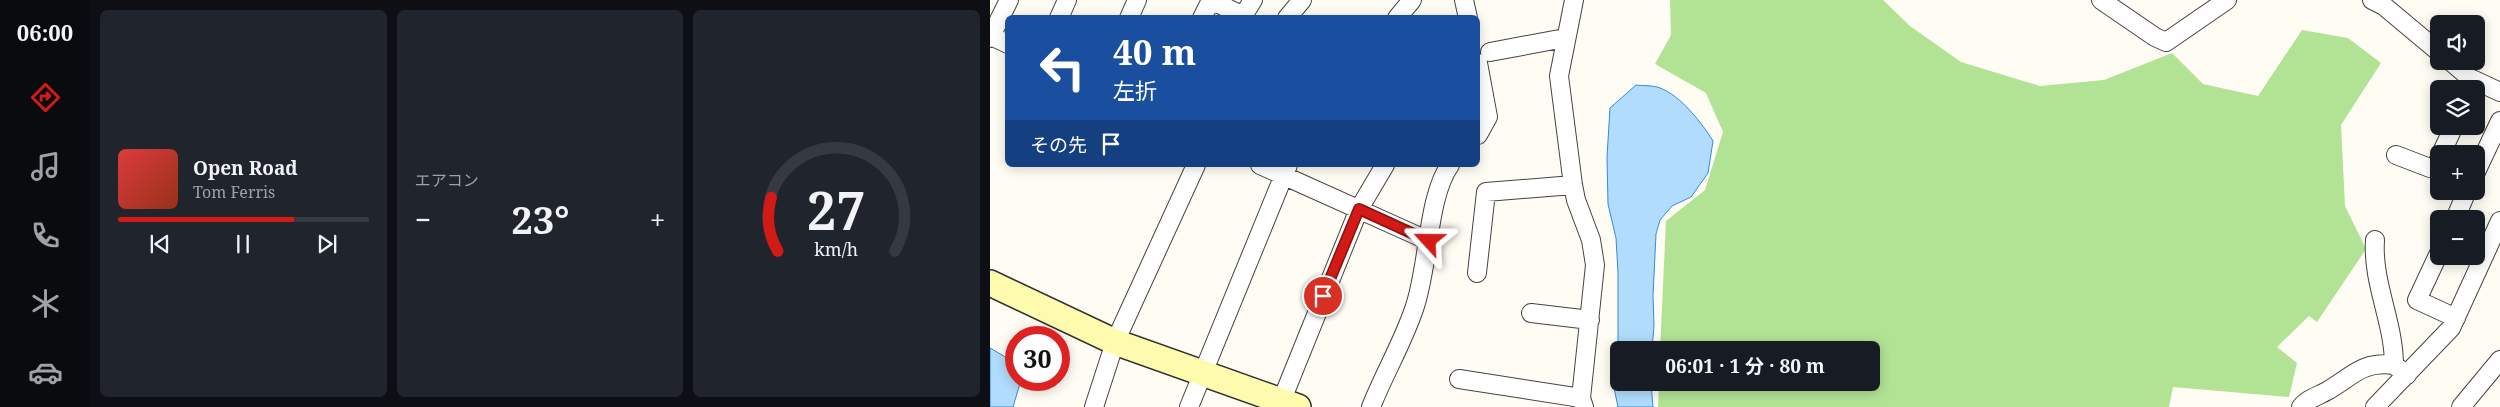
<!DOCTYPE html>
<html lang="ja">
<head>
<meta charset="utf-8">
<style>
	:root { --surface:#171b24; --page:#20242c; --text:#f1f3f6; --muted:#9ea1a6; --line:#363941; --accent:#d21a16 }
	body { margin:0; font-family:"Noto Serif","Noto Sans JP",serif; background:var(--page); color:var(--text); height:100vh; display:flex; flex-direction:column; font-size:19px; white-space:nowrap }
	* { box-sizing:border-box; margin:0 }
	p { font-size:16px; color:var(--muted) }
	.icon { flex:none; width:28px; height:28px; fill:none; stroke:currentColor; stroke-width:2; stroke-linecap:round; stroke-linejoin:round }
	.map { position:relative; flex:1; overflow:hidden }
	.side { display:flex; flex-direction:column; gap:10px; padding:10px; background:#0d0f14; width:900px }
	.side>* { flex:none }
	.guide { position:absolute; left:15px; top:15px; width:475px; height:152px; border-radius:8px; box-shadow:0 2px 12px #0003; background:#1a4fa0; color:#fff; overflow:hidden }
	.buttons { position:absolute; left:1440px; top:15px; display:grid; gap:10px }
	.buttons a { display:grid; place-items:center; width:55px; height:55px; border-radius:8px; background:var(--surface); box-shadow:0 2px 12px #0003; font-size:25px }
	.speed { position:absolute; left:15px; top:326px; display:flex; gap:10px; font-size:25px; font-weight:700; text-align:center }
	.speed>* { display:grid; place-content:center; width:65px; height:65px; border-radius:50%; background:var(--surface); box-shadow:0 2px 12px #0003; line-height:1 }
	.speed .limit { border:8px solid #d22; background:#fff; color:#111 }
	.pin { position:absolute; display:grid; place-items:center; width:42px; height:42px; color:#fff; margin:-21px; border:2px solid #fff; border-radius:50%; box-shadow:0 1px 5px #0007 }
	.me { position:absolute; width:55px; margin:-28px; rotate:294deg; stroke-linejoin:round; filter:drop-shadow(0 0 4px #0008) }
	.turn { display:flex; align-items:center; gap:18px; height:105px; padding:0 25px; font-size:22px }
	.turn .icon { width:65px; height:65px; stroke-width:2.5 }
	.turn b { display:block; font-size:35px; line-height:42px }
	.then { display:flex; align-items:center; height:48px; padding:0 25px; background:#0003; gap:10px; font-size:19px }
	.big { font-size:38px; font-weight:700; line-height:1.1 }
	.side .card { flex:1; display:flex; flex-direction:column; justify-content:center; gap:8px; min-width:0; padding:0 18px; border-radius:8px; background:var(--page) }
	.side .dial { align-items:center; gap:0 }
	.dial svg { height:130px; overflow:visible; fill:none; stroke:var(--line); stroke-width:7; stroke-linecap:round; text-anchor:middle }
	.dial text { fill:var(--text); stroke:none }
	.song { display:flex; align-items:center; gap:15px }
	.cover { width:60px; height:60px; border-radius:8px; background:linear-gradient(135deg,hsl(0 70% 55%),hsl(10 70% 35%)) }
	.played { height:5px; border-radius:2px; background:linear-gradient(90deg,var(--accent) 70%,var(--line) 70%) }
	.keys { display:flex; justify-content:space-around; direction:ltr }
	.heat { display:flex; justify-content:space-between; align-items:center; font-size:28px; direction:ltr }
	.side .tiles { flex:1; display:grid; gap:10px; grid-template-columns:repeat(3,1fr) }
	.trip { position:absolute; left:620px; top:341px; width:270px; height:50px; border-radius:8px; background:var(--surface); box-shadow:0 2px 12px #0003; font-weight:700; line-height:50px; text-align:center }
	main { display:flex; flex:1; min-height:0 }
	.dock { display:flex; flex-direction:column; width:90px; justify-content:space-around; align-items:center; background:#090b0e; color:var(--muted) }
	.dock .icon { width:35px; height:35px }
	.dock .current { color:var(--accent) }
	.dock b { font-size:22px; color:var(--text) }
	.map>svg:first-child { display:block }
	.forest { fill:#b2e294 }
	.water { fill:#b1dcfd; stroke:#2f8cdd }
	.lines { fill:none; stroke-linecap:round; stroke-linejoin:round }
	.street-casing { stroke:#434343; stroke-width:20 }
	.secondary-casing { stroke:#323232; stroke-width:28 }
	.street { stroke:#fff; stroke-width:18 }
	.secondary { stroke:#fffbae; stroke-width:25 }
	.route-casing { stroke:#88110e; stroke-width:12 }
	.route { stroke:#d21a16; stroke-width:9 }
</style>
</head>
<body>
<main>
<nav class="dock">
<b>06:00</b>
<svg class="icon current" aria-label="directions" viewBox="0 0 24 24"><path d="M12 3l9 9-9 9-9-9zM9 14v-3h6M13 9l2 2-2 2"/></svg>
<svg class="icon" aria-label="music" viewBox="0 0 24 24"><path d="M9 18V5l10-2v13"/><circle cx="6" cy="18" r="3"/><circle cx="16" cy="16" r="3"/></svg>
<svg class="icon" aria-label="phone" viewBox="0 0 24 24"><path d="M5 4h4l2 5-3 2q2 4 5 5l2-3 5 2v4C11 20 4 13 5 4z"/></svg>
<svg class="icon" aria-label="climate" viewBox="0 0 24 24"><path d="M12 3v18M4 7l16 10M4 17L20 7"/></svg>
<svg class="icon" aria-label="car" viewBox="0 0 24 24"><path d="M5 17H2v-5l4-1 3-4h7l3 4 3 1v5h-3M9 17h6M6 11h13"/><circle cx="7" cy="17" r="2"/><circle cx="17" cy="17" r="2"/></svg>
</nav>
<section class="side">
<div class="tiles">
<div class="card">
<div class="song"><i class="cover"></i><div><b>Open Road</b><p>Tom Ferris</p></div></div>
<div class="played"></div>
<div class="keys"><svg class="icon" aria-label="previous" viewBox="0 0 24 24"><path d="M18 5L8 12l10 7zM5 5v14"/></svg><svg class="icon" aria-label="pause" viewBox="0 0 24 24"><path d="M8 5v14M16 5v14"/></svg><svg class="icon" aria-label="next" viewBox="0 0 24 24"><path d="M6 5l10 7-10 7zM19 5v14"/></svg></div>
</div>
<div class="card"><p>エアコン</p>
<div class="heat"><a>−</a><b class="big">23°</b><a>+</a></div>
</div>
<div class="card dial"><svg viewBox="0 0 100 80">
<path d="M14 69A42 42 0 1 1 86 69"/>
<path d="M14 69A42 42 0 0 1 10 36" stroke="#d21a16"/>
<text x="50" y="56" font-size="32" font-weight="700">27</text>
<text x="50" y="72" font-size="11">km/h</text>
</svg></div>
</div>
</section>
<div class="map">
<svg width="1510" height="407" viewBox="0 0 1510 407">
	<rect width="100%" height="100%" fill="#fffdf3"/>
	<!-- forest -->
	<path class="forest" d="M680,0H893L920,26L971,62L1050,86L1114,80L1182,53L1213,84L1268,96L1312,30L1358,38L1391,63L1351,125L1355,206L1376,249L1327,322L1319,316L1287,347L1307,363L1299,397L1183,387L1179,407H668L669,383L881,382V350H670L676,221L715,190L733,132L716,93L665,64L681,35Z"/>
	<!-- water -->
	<path class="water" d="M646,85C653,86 663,85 670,88C690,95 712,123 723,141L718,173L701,197L682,206L670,220L666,234L663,296L664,325L662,350H629V382L661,383L663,407H628L622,378L628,348V272L626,238L618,204L617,157L620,108Z
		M0,348L26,363V380H31L23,407H0Z"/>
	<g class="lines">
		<!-- street casing -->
		<g class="street-casing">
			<path id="street" d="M474,0L478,18
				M584,0L569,76L583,185L586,200L601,240L605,265L591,398L594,407
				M1111,0L1165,37L1176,42L1237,0
				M1382,0L1394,6L1449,52
				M69,18L77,0
				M139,18L147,0
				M212,18L221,0L253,16L263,0
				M297,18L312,0
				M407,18L422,0
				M1,36L18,44
				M0,38L19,0
				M500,52L575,38
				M1460,61L1480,78L1510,92
				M488,63L498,117L488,135
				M1451,154L1464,126
				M1406,155L1440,168H1445L1449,160
				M270,165L439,241
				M1486,172L1510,121
				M1465,219L1477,191
				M1385,240C1382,283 1404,322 1404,365L1417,375
				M1449,253L1427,300L1466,318
				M487,273L496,192L583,185
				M541,313L600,320
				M469,379L591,398
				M104,407L125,342L206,165
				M199,407L298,165
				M289,407L369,209L395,165
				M381,407C394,374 413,342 424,309C439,268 437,197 460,165
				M1311,407C1317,399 1328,396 1337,391C1363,376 1372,361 1404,365
				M1385,407L1461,328L1510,221
				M1471,407L1510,360"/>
		</g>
		<!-- secondary casing -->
		<g class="secondary-casing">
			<path id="secondary" d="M0,283L125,342L308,407"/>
		</g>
		<!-- street -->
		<use href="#street" class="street"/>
		<!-- secondary -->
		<use href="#secondary" class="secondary"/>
	</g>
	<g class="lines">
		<!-- route casing -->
		<g class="route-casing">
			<path id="route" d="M333,296L369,209L439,241"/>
		</g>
		<!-- route -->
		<use href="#route" class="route"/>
	</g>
</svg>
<div class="buttons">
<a><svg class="icon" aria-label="sound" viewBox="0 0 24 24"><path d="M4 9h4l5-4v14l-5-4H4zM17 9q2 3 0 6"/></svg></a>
<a><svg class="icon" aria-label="layers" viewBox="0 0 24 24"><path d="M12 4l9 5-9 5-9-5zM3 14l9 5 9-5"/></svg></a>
<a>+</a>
<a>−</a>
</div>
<div class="speed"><div class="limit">30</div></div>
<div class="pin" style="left:333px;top:296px;background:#d93025"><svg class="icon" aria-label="arrive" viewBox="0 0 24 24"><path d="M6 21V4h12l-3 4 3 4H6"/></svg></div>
<svg class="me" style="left:439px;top:241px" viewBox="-20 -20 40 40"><path d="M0-17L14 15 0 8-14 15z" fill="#d21a16" stroke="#fff" stroke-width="4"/></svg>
<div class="trip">06:01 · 1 分 · 80 m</div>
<div class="guide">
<div class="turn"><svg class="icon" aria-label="left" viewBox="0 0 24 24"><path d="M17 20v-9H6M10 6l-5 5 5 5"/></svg><div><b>40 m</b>左折</div></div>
<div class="then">その先<svg class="icon" aria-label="arrive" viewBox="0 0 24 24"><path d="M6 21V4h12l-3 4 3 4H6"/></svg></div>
</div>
</div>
</main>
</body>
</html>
